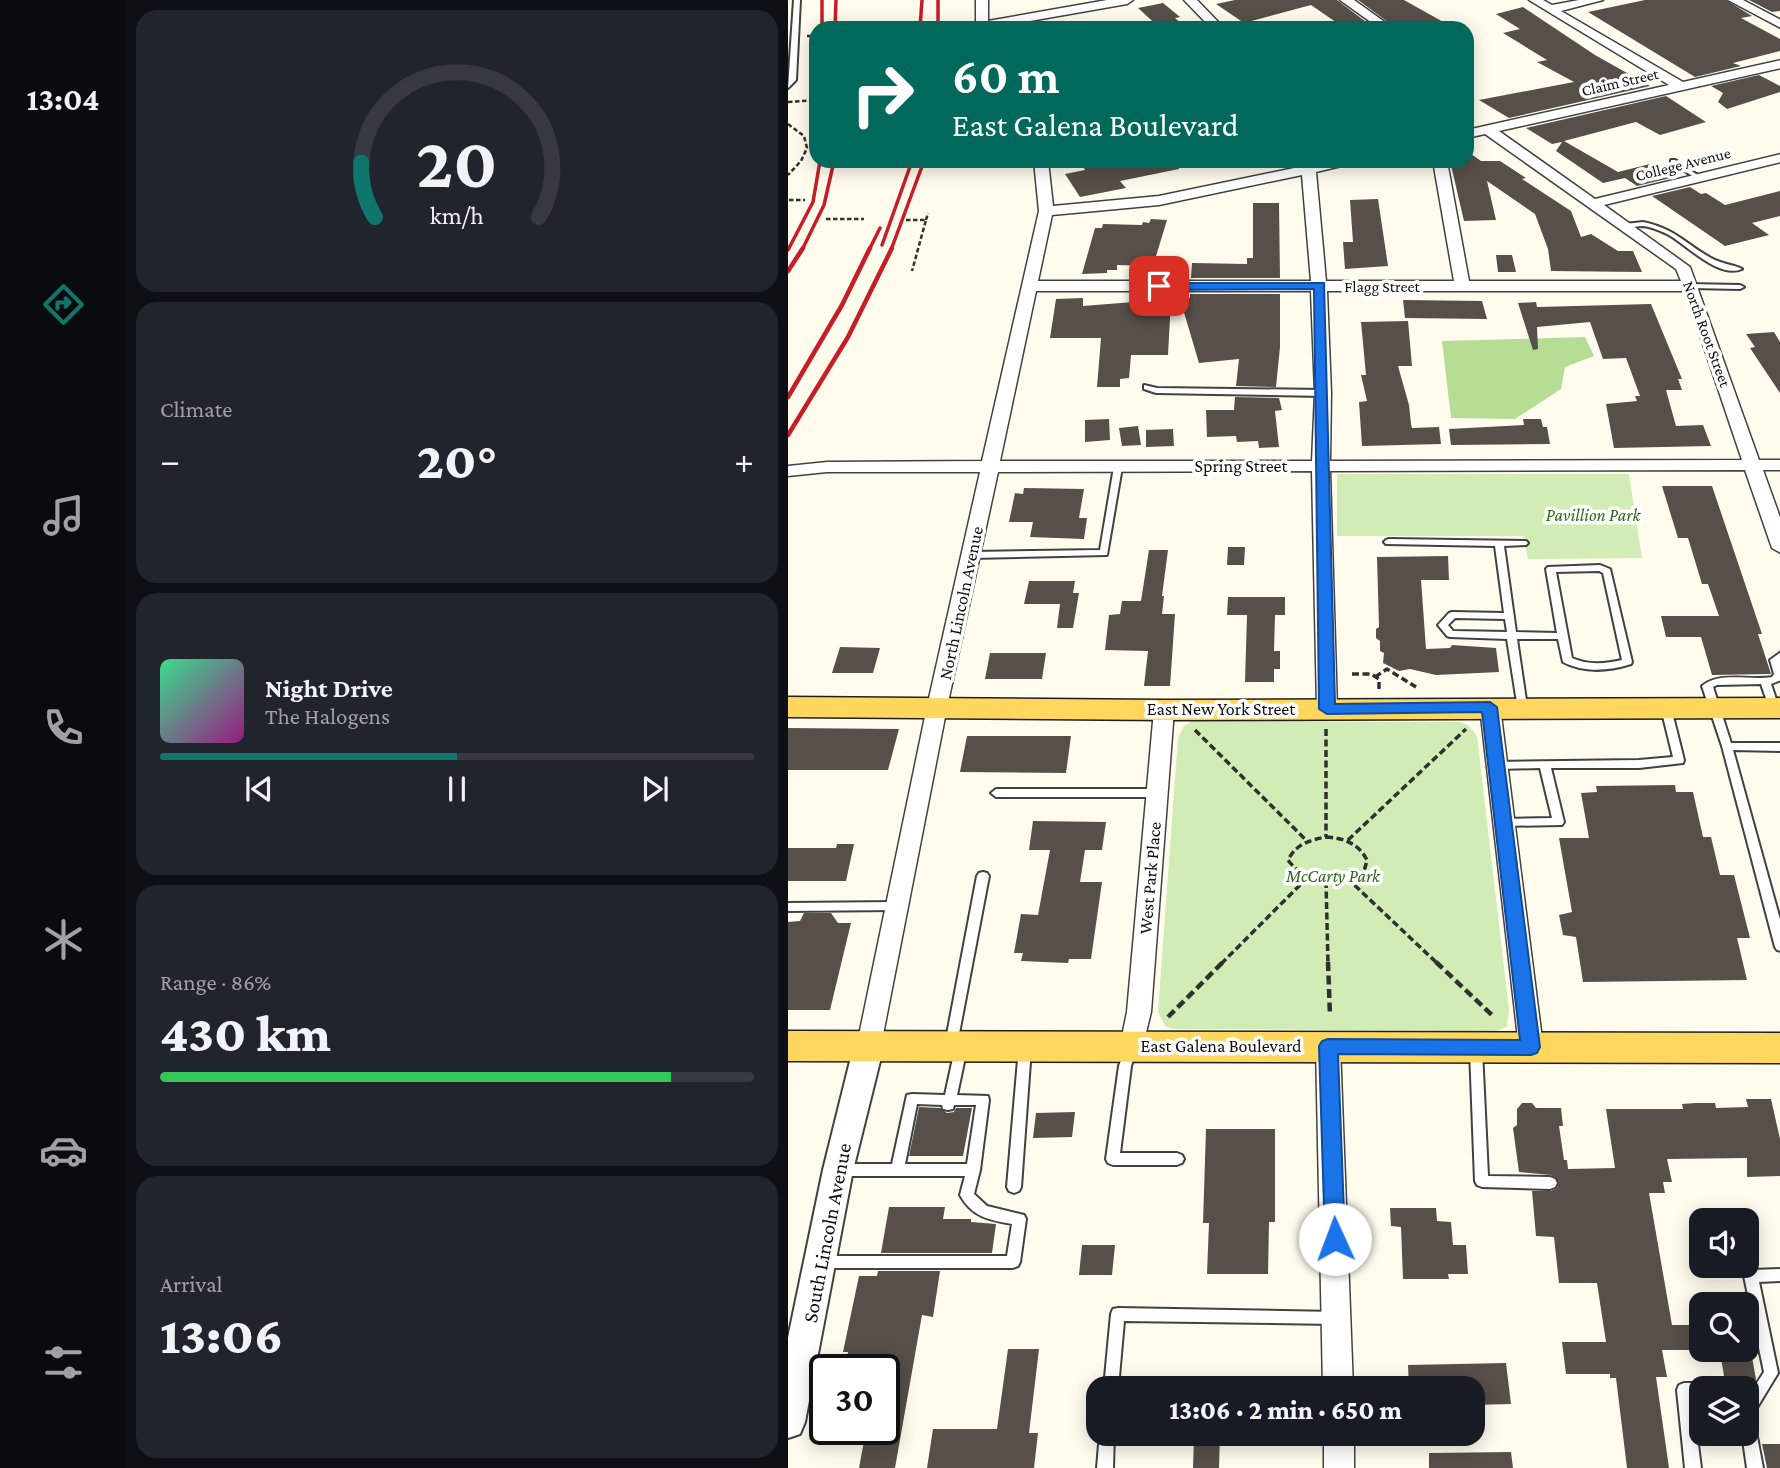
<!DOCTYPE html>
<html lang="en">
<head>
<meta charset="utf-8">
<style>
	:root { --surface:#171b24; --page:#20242c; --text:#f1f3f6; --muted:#9ea1a6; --line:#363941; --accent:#0f766e }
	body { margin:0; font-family:"Crimson Pro",serif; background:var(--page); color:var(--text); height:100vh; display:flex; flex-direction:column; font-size:26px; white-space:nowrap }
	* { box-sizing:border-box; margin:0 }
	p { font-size:23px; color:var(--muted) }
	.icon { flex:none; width:38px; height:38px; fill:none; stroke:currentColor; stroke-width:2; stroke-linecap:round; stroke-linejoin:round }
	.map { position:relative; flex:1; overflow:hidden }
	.sheet { display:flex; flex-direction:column; gap:10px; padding:10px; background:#0d0f14; width:662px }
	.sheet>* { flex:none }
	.top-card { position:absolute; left:21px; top:21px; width:665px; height:147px; border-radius:21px; box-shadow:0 4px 18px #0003; background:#00695c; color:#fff; overflow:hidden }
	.buttons { position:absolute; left:901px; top:1208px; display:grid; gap:14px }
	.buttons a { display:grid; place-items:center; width:70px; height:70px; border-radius:14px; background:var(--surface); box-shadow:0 4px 18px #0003; font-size:35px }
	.speed { position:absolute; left:21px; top:1354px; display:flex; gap:14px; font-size:35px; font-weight:700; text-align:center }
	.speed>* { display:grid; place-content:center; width:91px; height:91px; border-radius:50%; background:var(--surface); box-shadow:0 4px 18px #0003; line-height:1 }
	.speed .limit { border:4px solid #111; border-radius:10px; background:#fff; color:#111 }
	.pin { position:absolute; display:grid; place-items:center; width:60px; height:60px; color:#fff; margin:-30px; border-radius:14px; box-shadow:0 4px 10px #0006 }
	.me { position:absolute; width:77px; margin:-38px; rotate:358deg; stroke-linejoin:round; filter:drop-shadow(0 0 5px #0008) }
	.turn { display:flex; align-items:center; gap:24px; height:147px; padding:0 28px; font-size:32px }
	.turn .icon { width:91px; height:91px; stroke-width:2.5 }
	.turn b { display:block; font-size:49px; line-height:60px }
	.big { font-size:52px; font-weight:800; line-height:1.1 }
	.sheet .card { flex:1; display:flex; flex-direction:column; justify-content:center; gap:10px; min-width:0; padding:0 24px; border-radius:21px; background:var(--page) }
	.sheet .dial { align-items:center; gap:0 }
	.dial svg { height:182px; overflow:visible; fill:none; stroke:var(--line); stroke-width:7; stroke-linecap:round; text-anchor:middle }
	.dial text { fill:var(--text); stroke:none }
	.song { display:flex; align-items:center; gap:21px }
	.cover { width:84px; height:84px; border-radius:10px; background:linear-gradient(135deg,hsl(150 70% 55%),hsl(310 70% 35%)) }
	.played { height:7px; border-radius:4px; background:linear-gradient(90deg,var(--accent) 50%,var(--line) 50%) }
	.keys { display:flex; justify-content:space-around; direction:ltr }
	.heat { display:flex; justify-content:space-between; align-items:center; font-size:38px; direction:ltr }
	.charge { height:10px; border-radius:5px; background:linear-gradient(90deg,#34c759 86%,var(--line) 0) }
	.trip { position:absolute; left:298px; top:1376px; width:399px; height:70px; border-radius:21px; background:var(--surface); box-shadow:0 4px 18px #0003; font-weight:800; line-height:70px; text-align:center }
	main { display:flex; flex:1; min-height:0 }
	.menu { display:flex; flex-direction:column; width:126px; justify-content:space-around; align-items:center; background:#090b0e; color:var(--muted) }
	.menu .icon { width:49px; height:49px }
	.menu .current { color:var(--accent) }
	.menu b { font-size:32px; color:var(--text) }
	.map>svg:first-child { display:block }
	.green { fill:#d2ecb5 }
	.forest { fill:#b5de94 }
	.building { fill:#574f49 }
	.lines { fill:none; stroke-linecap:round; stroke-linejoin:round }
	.service-casing { stroke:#414141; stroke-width:4 }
	.minor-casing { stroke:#414141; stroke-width:3 }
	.tertiary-casing { stroke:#414141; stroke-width:4 }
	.primary-casing { stroke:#1f1f1f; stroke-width:3 }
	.path-far2 { stroke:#303030; stroke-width:2.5; stroke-dasharray:4.5 2.5; stroke-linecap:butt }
	.path-far1 { stroke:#303030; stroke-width:3.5; stroke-dasharray:7 3.5; stroke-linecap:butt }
	.path { stroke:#303030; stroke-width:4.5; stroke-dasharray:9 4.5; stroke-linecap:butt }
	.service { fill:#fff; fill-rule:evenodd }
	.minor { fill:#fff; fill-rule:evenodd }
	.tertiary { fill:#fff; fill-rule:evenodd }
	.primary { fill:#ffd75e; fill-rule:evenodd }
	.rail-far1 { stroke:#c71d26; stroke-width:3.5 }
	.rail { stroke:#c71d26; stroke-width:4.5 }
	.route { fill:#1a73e8; stroke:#114b97; stroke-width:2 }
	.labels { text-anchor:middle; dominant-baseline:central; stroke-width:7; stroke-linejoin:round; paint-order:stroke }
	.far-street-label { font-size:16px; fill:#0e0e0e; stroke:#fff }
	.street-label { font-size:18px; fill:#0e0e0e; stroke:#fff }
	.park-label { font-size:18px; font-style:italic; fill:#2b6a1a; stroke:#fff }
	.near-street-label { font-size:21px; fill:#0e0e0e; stroke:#fff }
</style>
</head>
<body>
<main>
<nav class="menu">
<b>13:04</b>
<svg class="icon current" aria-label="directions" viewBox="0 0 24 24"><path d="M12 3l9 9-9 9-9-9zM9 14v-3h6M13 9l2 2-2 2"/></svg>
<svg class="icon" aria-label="music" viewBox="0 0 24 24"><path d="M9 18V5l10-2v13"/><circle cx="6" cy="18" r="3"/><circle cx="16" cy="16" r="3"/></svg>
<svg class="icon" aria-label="phone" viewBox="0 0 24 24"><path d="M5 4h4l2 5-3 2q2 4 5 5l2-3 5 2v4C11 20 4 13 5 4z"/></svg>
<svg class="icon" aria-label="climate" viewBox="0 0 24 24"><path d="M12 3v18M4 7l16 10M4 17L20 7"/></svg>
<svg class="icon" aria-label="car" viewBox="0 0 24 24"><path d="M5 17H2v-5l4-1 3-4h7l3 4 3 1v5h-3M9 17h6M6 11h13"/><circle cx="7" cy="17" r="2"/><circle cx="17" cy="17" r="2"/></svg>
<svg class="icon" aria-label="filters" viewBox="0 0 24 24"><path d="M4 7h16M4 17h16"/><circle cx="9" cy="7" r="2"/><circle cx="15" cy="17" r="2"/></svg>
</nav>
<section class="sheet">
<div class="card dial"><svg viewBox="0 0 100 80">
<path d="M14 69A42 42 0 1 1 86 69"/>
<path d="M14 69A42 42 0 0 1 8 45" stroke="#0f766e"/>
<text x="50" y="56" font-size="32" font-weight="700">20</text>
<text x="50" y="72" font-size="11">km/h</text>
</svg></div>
<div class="card"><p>Climate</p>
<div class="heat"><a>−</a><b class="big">20°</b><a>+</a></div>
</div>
<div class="card">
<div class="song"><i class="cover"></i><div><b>Night Drive</b><p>The Halogens</p></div></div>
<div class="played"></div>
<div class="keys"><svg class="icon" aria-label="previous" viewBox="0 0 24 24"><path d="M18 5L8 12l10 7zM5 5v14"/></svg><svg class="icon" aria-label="pause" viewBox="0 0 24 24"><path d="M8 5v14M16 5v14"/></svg><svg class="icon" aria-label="next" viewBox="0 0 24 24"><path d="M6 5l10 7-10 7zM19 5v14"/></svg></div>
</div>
<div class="card"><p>Range · 86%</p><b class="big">430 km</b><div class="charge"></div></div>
<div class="card"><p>Arrival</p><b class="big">13:06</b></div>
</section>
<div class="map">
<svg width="993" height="1468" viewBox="0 0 993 1468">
	<rect width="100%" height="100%" fill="#fffcee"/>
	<!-- green -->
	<path class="green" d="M549,474H841L854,558L740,559L735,536H549Z
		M404,721L671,722L680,725L689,736L721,1010L719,1027L708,1031L385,1029L377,1026L370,1012L390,738L396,726Z"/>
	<!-- forest -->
	<path class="forest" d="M797,337L806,356L777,367L773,389L727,419L663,418L654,341Z"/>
	<!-- building -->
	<path class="building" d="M447,0H549L586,28H574V23L555,27L523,5L456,23L428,4Z
		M570,0H616L666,28H608Z
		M857,0H938L964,16L953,18L992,39V51L945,63L953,66L907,77L800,12Z
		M961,0H992V11L984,12Z
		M375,3L392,17L387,18L398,28H372L350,8Z
		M735,7L807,55L862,86L721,118L691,100L786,82L749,62L759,60L715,33L732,29L708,14Z
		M971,75L992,86V92L939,109L930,102L935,93L923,86Z
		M878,96L918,122L872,135L848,122L776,141L830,172L866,163L887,177L849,186L837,178L815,183L768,151L774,142L764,144L738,128Z
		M679,151L693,161H712L738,178L734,179L783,211L793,237L803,234L830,251H845L854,272L763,271L760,249L747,214L699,181L708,220L676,221L662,161H679Z
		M291,161H391V169L332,181L338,188L292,197L277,174L297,170Z
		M902,187L913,194L918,193L937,205L992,191V216L964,223L981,235L937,246L864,196Z
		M590,199L600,266L557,269L555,242H565L562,200Z
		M465,203H491L492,278H403L404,263L459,264V258H465Z
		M363,219L379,220L365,266L329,265V270H319V273L294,274L307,228H314L315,224L354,225L355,222L361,223Z
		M708,255H724L728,272H710Z
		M402,294H492V347L488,387L448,386L451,359L411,363L392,299L402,298Z
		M295,298V306L383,299L380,355H343L341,378L332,379V387H309L313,338H262L268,299Z
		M615,300L694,301L699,319L617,318Z
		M748,302L749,307L863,304L894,379H890L894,390H878L888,426L915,425L923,446L826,448L818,404L849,401L847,396H852L838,358L815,359L802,322L749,327L750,349L745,350L730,303Z
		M620,321L624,366H610L621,405L623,424L624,428L651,427L653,444L574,446L571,402L579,401L573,375H578L573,322Z
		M986,332L992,342V393L962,348L967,347L958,334Z
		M447,397L491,398L494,410L487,411L491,447L471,448L470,441L449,442L448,436L419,437L418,410H446Z
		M321,419L322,440L297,442V420Z
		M735,419H753L755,427H759L762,444L663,445L661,429L736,425Z
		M350,426L353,445L334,446L331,428Z
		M385,429L386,446L358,447V430Z
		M874,486H924L974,634H970L983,674L924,675L913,637H878L873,616H931L920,584H914L900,538H890Z
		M236,488L296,489L291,518H299L296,539L242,537L245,522H221L227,493L235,494Z
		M440,547H457L456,565H439Z
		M361,550H380L374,596H376L374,614H387L382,686H356L360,651L317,650L321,615L332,614L334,601H353Z
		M660,556L661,580H633L638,649L662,648L664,645L708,648L711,672L648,675L622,669L611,671L595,663L596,653L592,651V641L588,638V629L591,627L589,557Z
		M241,581H287L285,593H291L285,628H269L272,604H236Z
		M440,597H497V615H487L486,651H492V669H486V682H457L459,615H439Z
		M52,647L92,648L85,673H44Z
		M202,653H258L254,679H197Z
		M0,728L111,729L100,770H0Z
		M179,736H283L278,773L172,772Z
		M887,785L888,792H905L915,837H923L932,875H946L962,938H949L959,980L795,982L788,937L775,935L771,915L784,912L771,838H801L793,793L809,792L808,786Z
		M245,821L318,822L314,850H297L292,882H314L303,959H281L280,963L233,961L235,953H226L233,914L250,915L262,850H241Z
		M49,844H66L58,881H0V848H48Z
		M16,913H43L50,923H63L42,1010H0V922L12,921Z
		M958,1099H983L992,1139V1176L959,1177V1158L879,1159L884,1182H875L877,1193H861L884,1325H914V1350H874L879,1377H868L881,1468H839L828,1378H822V1374H778L774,1342H818L809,1283H771L766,1237L748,1236L744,1191H763L769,1188L771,1182L763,1175L731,1172L725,1128L729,1125V1109L734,1103H744L748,1108H773L775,1126H771L776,1160H779L780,1169L827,1168L818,1109H895L894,1104L908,1103H927L928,1108L960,1107Z
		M131,1107L152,1108L159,1113L166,1112L168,1108H184L175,1156H121Z
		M287,1112L284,1137L245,1138L248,1113Z
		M418,1129H487V1222H481L480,1274H419L421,1223H415Z
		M101,1207H157L155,1219H183V1222L208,1224L204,1253H93Z
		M602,1208H648L649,1221L663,1222L665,1245H678L680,1274H660L661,1279H615L613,1227L603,1226Z
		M294,1245H327L324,1275H291Z
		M90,1271H152L145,1317L134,1315L107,1468H71L78,1430H96V1370H57L60,1352H55L71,1276H89Z
		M220,1349H251L241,1433H250L246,1468H139L145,1429H209Z
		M932,1352H963L968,1379L967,1382H937Z
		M718,1363L723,1404L684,1405V1388H621L620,1365Z
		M432,1435L431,1468H405L406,1436Z
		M974,1444H992V1468H979Z
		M723,1452L725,1468H641V1453Z"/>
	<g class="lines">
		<!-- service casing -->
		<g class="service-casing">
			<path id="service" d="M6,0H12L8,80L0,88Z
				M883,160H887L914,178L909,179L883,162Z
				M855,222C888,229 896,243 923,258C933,264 944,264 954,269C931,279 900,246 881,235C873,231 864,227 855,226C847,226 840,229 833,226L837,224Z
				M900,284L952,285L956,287L952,289L903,288L899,286Z
				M356,385L369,388L535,390L539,393L535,396L368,393L356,389Z
				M330,464L334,467L319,555L184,558L179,555L184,552L312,550L326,467Z
				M601,539L738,541L740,543L738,545L716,546L728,632L769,633L758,569L760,567L812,565L822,569L844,662L843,664C821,671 796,673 775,662L770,639H729L739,707L734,710L730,709L719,639L662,637L659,636L650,625L661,613L664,612L716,613L707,546L598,544L596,542L598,540ZM811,571L815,573L834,660C817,664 799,665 784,658L768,572ZM667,618L717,619L719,632L665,631L660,625Z
				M993,652V680L983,684L991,708L990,710H982L973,684L929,685L925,687L943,743H993V751L945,750L993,923V951L989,950L987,947L934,746L914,686C932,671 962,681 984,677L986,674L982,660Z
				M878,705L883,708L896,760L895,763L851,768H763L776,822L774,825L714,826L712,823L714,820L718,819L764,818L752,768L710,769L705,765L706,762L851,760L885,757L873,708Z
				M208,789H369L374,793L369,797H208L203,793Z
				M195,872L199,873L201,876L169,1044H177L179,1048L169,1095L200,1096L201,1100L192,1170L186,1194L199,1206L236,1215L238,1219L232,1262L230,1266L225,1268H34L29,1266L27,1262L29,1258L34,1256H219L224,1224C201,1220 184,1217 172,1195L177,1176H52L47,1174L45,1170L47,1166L52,1164H104L119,1095L124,1094L157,1095L167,1049L159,1048L157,1045L189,876L191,873ZM129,1104L154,1105L155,1109L160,1110L165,1109L166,1105H188L179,1164H117Z
				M109,902L113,903L115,906L113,909L109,910L0,911V903Z
				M237,1043L241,1044L243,1048L233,1187L231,1191L226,1193L221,1191L219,1187L231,1048L233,1044Z
				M343,1043L347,1044L349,1048L343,1066L332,1153H389L394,1155L396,1159L394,1163L389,1165H325L320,1163L318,1159L331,1066L339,1044Z
				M688,1045L692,1046L694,1050L700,1176L762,1177L767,1179L769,1183L767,1187L762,1189L694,1187L689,1185L687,1181L682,1050L684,1046Z
				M993,1269V1281L971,1282L990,1373L964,1416L966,1421L975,1468H959L954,1433H959V1398L976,1372L956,1276L958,1272L963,1270Z
				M330,1308L547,1312L552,1313L554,1318L552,1323L547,1324L336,1321L330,1388H316L323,1314L325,1309Z
				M896,1383H914L919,1385L920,1388H914V1397H904L913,1468H897L889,1390L891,1385Z
				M312,1433H326L325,1468H309Z"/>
		</g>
		<!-- minor casing -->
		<g class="minor-casing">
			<path id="minor" d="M188,0H200V21L319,0H345L339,4L202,28H188Z
				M396,0H409L436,28H423Z
				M552,0H566L605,28H591Z
				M741,0H755L764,5L791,0H815L773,11L895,82L993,60V68L711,131L807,199L993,154V162L816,205L902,267L971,460H993V470H975L993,520V553L984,548L957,470L542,471L549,709L546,714H532L529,709L524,471L210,472L159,707L93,1045L90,1052L81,1055L72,1052L69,1045L139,707L192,472H39L0,476V466L39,462L194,461L251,211L246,161H260L265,206L371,196L540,161H564L562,164L528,172L538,281H666L645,161H659L681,281H893L888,269L697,134L679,138V130L881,85ZM514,175L523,281H250L264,215L371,205ZM248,291H523L527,393L524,461H212ZM539,291H897L954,460L542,461L543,393Z
				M940,0H955L993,20V28Z
				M702,700L709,702L712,707L755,1047L752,1054L743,1057L734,1054L731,1047L692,707L695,702Z
				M376,703L383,705L386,710L363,1012L353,1053L344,1056L335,1053L332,1046L339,1012L366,710L369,705Z
				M540,1036L549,1039L552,1046L565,1388H535L528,1046L531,1039Z
				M536,1433H566V1468H536Z"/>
		</g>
		<!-- tertiary casing -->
		<g class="tertiary-casing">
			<path id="tertiary" d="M81,1033L91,1037L96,1045L65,1170L17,1422L12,1434L0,1438V1338L35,1170L66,1045L71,1037Z"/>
		</g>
		<!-- primary casing -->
		<g class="primary-casing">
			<path id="primary" d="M0,697L376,700L993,698V718L376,720L0,717Z
				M0,1031L993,1033V1063L0,1061Z"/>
		</g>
		<!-- path-far2 -->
		<path class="path-far2" d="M19,36H27L28,44
			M0,102L27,100
			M0,124L16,136L19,148L13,161L0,175
			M1,200H17
			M38,219H76
			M118,220H138L124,271
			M138,220L140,213"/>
		<!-- path-far1 -->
		<path class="path-far1" d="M564,674H583L591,679V691
			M587,677L599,669L628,687
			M538,729V837
			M407,730L520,842
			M538,837C556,838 570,843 579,860L577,868C551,884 520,887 500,860C508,844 522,840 538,837Z
			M560,840L678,729
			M559,878L650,964
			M538,881L540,964
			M433,964L519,878"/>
		<!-- path -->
		<path class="path" d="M540,962L542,1016
			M648,962L706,1017
			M380,1017L435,962"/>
		<!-- service -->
		<use href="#service" class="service"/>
		<!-- minor -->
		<use href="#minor" class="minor"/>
		<!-- tertiary -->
		<use href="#tertiary" class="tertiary"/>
		<!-- primary -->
		<use href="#primary" class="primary"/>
		<!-- rail-far1 -->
		<path class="rail-far1" d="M34,0V28
			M150,0V28
			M47,28L48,0
			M132,28L134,0
			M94,245L124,161
			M0,250L25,202L32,161
			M14,250L36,205L46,161
			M81,250L92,228
			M103,250L136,161"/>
		<!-- rail -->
		<path class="rail" d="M0,271L15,248
			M0,397L54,305L82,248
			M0,435L60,337L104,248"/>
	</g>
	<!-- route -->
	<path class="route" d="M536,283L547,704L702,702L709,707L752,1047L749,1053L743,1055L550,1054L557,1239L554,1246L547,1248L540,1246L537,1239L531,1046L534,1041L540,1039L732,1040L694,712L539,714L531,709L526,289L371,290L366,286L371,283Z"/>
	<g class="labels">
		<!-- far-street labels -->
		<g class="far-street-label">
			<text transform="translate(832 82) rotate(-13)">Claim Street</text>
			<text transform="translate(895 164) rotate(-14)">College Avenue</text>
			<text x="594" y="286">Flagg Street</text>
			<text transform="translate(919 334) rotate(70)">North Root Street</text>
		</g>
		<!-- street labels -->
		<g class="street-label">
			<text x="453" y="466">Spring Street</text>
			<text transform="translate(173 603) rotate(-78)">North Lincoln Avenue</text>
			<text x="433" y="709">East New York Street</text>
			<text transform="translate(362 878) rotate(-85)">West Park Place</text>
			<text x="433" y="1046">East Galena Boulevard</text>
		</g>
		<!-- park labels -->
		<g class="park-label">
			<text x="805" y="515">Pavillion Park</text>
			<text x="545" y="876">McCarty Park</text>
		</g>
		<!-- near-street labels -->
		<g class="near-street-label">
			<text transform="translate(39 1233) rotate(-79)">South Lincoln Avenue</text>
		</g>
	</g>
</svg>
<div class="buttons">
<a><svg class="icon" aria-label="sound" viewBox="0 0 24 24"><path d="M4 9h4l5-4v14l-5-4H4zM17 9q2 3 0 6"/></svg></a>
<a><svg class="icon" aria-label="search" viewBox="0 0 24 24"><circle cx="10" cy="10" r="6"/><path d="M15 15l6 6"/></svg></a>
<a><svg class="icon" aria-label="layers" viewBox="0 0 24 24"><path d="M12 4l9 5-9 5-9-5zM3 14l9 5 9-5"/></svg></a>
</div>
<div class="speed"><div class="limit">30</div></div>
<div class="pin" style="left:371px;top:286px;background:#d93025"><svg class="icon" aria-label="arrive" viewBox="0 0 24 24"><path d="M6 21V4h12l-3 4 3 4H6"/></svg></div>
<svg class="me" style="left:547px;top:1239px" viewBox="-20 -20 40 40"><circle r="19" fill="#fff"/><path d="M0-13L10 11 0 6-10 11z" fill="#1a73e8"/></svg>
<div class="trip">13:06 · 2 min · 650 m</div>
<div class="top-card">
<div class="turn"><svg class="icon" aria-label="right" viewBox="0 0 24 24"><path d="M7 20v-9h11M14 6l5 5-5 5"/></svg><div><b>60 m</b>East Galena Boulevard</div></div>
</div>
</div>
</main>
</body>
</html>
